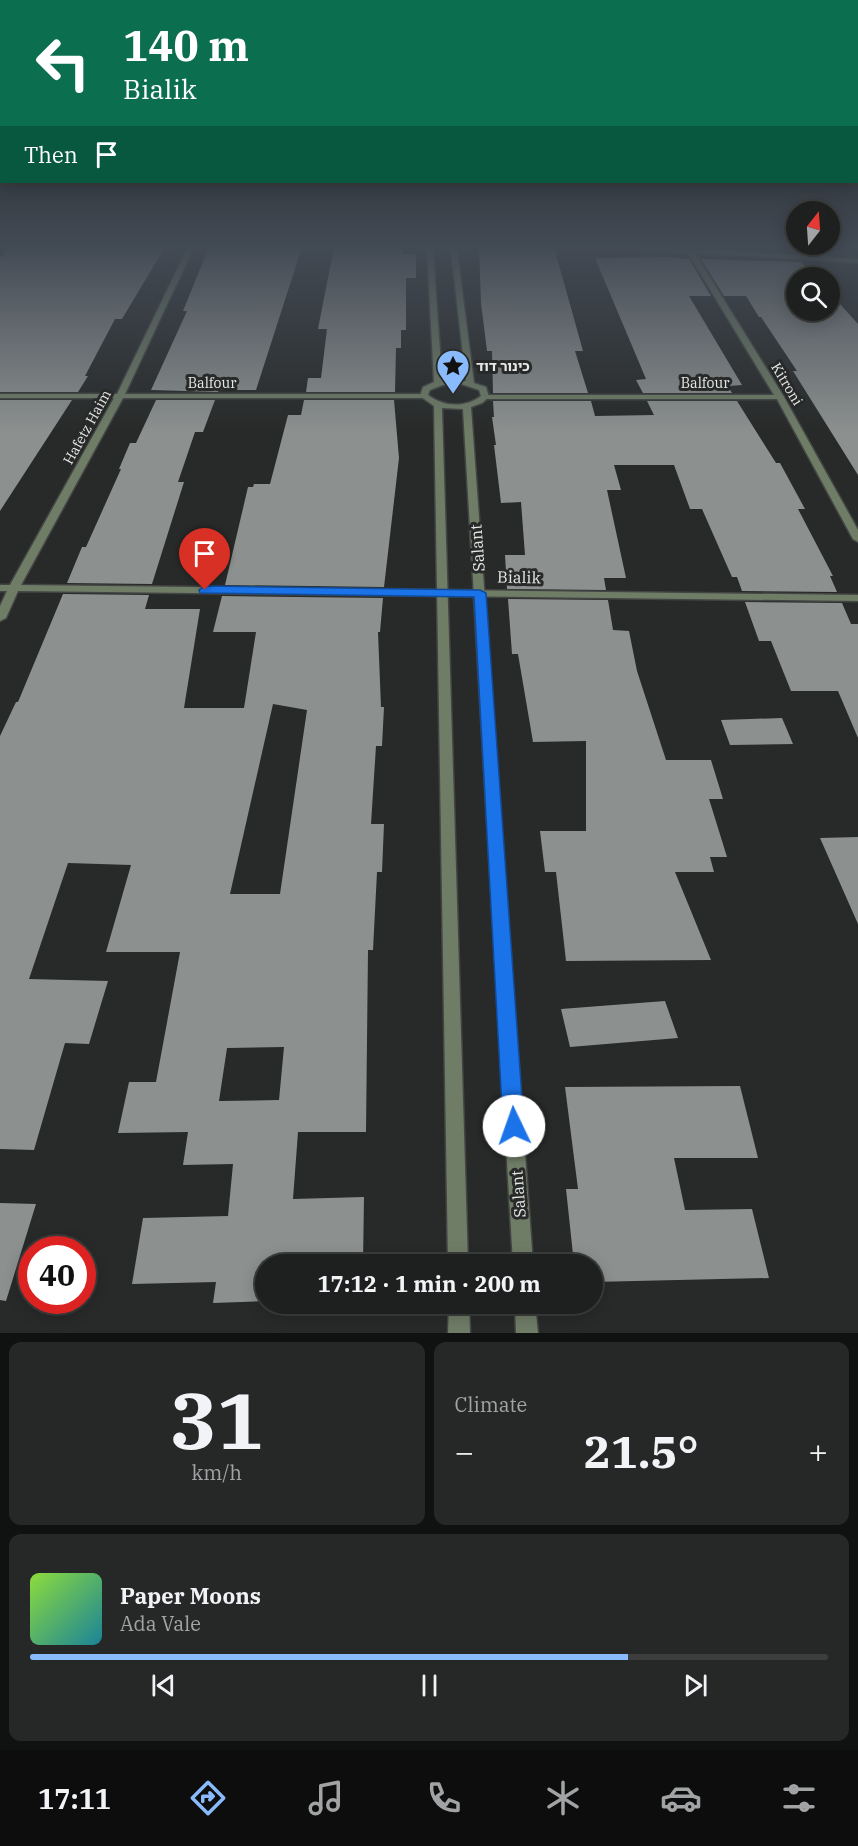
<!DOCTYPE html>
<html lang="en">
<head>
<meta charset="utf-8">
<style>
	:root { --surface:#1e201f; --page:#262828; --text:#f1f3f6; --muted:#a1a3a4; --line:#3c3e3d; --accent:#89bafc }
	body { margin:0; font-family:"IBM Plex Serif","Noto Sans Hebrew",serif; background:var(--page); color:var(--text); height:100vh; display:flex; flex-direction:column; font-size:22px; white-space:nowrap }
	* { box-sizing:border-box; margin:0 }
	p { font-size:20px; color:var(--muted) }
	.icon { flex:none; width:33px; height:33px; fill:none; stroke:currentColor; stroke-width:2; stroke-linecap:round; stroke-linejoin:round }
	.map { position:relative; height:1333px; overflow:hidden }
	.sheet { display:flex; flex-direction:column; gap:9px; padding:9px; background:#101211; flex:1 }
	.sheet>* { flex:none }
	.guide { position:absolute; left:0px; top:0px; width:858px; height:183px; box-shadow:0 3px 15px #0003,0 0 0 2px var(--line); background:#0b6e4f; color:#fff; overflow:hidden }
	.needle { width:39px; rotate:17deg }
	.buttons { position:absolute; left:786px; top:201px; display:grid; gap:12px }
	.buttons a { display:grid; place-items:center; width:54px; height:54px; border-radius:50%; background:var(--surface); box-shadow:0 3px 15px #0003,0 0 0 2px var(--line); font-size:30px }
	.speed { position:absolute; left:18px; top:1236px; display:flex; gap:12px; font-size:30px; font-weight:700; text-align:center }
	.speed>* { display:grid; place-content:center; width:78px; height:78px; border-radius:50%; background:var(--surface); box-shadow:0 3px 15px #0003,0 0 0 2px var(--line); line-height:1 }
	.speed .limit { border:9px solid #d22; background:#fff; color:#111 }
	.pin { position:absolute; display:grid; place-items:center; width:51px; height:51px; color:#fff; margin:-62px -26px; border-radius:50% 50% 50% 0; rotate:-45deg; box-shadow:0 0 6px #0007 }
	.pin .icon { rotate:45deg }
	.me { position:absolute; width:66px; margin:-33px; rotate:357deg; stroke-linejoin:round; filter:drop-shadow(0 0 4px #0008) }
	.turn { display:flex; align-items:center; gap:21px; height:126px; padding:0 24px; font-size:27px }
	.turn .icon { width:78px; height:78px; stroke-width:2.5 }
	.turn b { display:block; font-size:42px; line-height:51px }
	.then { display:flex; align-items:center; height:57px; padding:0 24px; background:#0003; gap:12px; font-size:22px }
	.big { font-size:45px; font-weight:700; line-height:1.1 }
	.sheet .tile { flex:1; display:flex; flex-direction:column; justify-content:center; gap:9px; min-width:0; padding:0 21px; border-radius:12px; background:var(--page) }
	.sheet .dial { align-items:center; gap:0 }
	.dial b { font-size:78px; line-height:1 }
	.song { display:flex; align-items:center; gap:18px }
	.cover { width:72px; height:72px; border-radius:9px; background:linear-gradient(135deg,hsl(90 70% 55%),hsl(190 70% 35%)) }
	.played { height:6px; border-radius:3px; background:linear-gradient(90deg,var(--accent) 75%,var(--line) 75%) }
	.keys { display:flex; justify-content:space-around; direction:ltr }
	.heat { display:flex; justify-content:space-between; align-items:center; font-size:33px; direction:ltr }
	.sheet .tiles { flex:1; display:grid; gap:9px; grid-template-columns:1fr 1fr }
	.tile:last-child { grid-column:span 2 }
	.trip { position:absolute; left:255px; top:1254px; width:348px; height:60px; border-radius:30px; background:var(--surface); box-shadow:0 3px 15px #0003,0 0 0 2px var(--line); font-weight:700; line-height:60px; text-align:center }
	.tab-bar { display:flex; height:96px; justify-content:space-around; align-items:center; background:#0c0d0c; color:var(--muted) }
	.tab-bar .icon { width:42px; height:42px }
	.tab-bar .selected { color:var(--accent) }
	.tab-bar b { font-size:27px; color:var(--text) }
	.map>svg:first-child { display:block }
	.building { fill:#8c908f; fill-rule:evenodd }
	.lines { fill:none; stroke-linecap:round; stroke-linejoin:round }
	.minor-casing { stroke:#434544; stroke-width:3 }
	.tertiary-casing { stroke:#434544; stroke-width:3 }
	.minor { fill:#6f7c66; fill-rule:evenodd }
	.tertiary { fill:#6f7c66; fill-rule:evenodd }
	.route { fill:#1a73e8; stroke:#114b97; stroke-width:1.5 }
	.labels { text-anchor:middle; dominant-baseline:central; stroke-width:6; stroke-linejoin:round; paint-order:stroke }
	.far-poi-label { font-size:14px; font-weight:bold; fill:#e6e8e7; stroke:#282a29; text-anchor:start }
	.far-street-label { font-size:14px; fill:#e6e8e7; stroke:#282a29 }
	.street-label { font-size:16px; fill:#e6e8e7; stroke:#282a29 }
</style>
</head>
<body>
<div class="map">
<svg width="858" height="1333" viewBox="0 0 858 1333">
	<rect width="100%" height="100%" fill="#282a29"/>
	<!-- building -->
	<path class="building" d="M10,247H165L122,319H115L85,376H88L78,392H0V258Z
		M209,247H302L256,390H219L218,392L151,390L187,311H183Z
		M334,247H402V254H416V278H406V330H401V348H396L395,392H306L308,378H321L327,329H318Z
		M479,247H554L583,351H575L588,393H493L492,351H487L481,303Z
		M669,257L689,259L711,296H689L742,385L728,386L732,393H643L636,380L646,379L595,258Z
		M701,259L801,262L815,278H796V310H830V293L858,324V475L793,371H797L761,317H759L746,296H724Z
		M0,400H72L0,511Z
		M156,400H215L203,432H195L178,482H184L152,584L67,583L82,547H86L121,469H119L130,443H136Z
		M304,400H394L399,458L384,587L225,585L248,487H253L254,484H270L288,415H301Z
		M493,401H591L595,416L654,415L647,401H737L776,463H780L805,509H798L833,576H830L837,592L742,591L737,577H732L702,509H690L674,465H614L621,490H607L626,578H604L606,590L507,589L505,555H525L521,502L501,503L494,445H496L492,417H494Z
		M63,594L149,595L145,609H200L184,708H244L256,632H213L222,596L383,598L380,632H378L381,707H384L382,746H376L371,824H384L382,872H377L373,950H368L366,1132H298L293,1199L364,1197L363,1264H266V1301L213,1303L216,1282L132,1284L143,1218L228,1216L233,1164L183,1165L188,1132L118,1133L129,1082H156L180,952H106L131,865L68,863L29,979L108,981L89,1044L65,1043L34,1150L0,1149V736L16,702H18ZM273,704L307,710L280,894H230ZM284,1047L279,1100L219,1101L227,1048Z
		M508,599L608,600L613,630L629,631L637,671L666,760H711L723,799H709L727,857H710L714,872H675L711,960L566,961L556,872H545L540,831H586V741L533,742L518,654H512Z
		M745,602L842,603L851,624H858V738L838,691H791L771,641H759Z
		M782,718L793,744L730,745L721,720Z
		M858,837V924L820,838Z
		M665,1001L678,1038L570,1047L561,1009Z
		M740,1086L758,1158H674L685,1210L752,1209L769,1278L592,1282V1264H574L566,1189H578L565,1087Z
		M0,1203L36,1204L6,1301L0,1300Z"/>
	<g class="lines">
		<!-- minor casing -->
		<g class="minor-casing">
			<path id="minor" d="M188,247H194L125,394H424L428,396L424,398H123L21,585L858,595V601L18,591L6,618L0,621V606L7,591H0V585H10L114,398H0V394H117Z
				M625,247L687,249V247H693V249L858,259V263L695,253L784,397L858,530V542L853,539L777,399H482V395H774L688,253L628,249Z"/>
		</g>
		<!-- tertiary casing -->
		<g class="tertiary-casing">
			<path id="tertiary" d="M429,247H435L433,250L442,380L466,381L451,250L448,247H454L457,250L474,383L486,387L489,397L482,403L471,407L533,1264H513L463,409L442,408L468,1264H448L434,406L420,396L423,387L434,382L427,250ZM461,384L479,390L481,396C465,408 444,407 428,395L430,390L443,385Z
				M449,1304H469L470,1333H448Z
				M515,1304H535L538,1333H516Z"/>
		</g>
		<!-- minor -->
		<use href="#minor" class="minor"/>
		<!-- tertiary -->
		<use href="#tertiary" class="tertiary"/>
	</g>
	<!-- sky -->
	<linearGradient id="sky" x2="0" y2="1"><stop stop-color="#161717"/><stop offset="0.57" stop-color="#424a54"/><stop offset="1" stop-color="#424a54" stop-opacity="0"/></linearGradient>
	<rect width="858" height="433" fill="url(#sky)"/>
	<!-- route -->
	<path class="route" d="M205,586L480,590L486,593L524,1126L521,1132L514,1135L507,1132L503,1126L474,597L200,593L199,590Z"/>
	<!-- icons -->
	<defs>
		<g id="sight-pin" transform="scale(1.725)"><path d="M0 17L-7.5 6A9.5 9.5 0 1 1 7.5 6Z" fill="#89bafc" stroke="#282a29"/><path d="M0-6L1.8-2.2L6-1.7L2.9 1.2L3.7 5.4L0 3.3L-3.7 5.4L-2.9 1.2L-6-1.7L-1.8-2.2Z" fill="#111"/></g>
	</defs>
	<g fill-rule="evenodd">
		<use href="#sight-pin" x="453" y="366"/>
	</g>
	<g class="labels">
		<!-- far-poi labels -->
		<g class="far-poi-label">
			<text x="476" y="366">כינור דוד</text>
		</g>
		<!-- far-street labels -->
		<g class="far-street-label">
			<text x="212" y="383">Balfour</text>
			<text x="705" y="383">Balfour</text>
			<text transform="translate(787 384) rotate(59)">Kitroni</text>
			<text transform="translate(87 427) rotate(-61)">Hafetz Haim</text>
		</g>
		<!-- street labels -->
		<g class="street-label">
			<text transform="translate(477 548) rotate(-94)">Salant</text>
			<text transform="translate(519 577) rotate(1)">Bialik</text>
			<text transform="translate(518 1194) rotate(-94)">Salant</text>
		</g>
	</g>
</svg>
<div class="buttons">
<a><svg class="needle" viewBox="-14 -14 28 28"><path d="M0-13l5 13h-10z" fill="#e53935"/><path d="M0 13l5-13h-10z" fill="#a1a3a4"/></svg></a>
<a><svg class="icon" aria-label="search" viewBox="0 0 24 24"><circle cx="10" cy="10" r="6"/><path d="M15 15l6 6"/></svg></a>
</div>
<div class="speed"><div class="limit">40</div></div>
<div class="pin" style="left:205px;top:590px;background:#d93025"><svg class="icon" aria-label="arrive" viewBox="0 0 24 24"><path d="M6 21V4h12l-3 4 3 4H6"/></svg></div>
<svg class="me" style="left:514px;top:1126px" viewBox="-20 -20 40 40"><circle r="19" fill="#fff"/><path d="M0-13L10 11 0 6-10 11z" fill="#1a73e8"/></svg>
<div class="trip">17:12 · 1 min · 200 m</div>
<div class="guide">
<div class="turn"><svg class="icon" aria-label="left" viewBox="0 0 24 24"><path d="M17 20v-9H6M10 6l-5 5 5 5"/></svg><div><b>140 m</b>Bialik</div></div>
<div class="then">Then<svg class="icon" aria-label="arrive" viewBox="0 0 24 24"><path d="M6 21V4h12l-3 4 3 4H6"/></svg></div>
</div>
</div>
<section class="sheet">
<div class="tiles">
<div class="tile dial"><b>31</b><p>km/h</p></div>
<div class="tile"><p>Climate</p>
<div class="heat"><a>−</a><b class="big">21.5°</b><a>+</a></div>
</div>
<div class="tile">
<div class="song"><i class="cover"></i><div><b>Paper Moons</b><p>Ada Vale</p></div></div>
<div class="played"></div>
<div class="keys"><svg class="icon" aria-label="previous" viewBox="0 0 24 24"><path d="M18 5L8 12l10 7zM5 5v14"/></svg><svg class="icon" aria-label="pause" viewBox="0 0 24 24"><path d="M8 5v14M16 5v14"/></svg><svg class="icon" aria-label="next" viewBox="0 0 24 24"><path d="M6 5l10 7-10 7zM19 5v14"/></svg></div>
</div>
</div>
</section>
<nav class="tab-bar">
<b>17:11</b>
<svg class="icon selected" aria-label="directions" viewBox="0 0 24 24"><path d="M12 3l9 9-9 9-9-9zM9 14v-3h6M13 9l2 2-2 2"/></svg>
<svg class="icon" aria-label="music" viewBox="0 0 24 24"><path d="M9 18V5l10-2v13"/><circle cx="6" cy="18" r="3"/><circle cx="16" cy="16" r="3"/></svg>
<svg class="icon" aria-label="phone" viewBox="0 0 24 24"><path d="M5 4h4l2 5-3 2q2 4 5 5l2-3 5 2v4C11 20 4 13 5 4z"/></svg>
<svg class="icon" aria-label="climate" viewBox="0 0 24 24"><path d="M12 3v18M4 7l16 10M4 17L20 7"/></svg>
<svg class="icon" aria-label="car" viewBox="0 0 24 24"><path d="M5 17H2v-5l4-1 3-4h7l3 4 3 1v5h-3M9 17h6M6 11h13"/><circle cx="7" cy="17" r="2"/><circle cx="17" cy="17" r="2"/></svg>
<svg class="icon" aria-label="filters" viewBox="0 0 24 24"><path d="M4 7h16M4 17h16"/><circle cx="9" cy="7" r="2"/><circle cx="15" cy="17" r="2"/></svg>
</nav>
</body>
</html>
